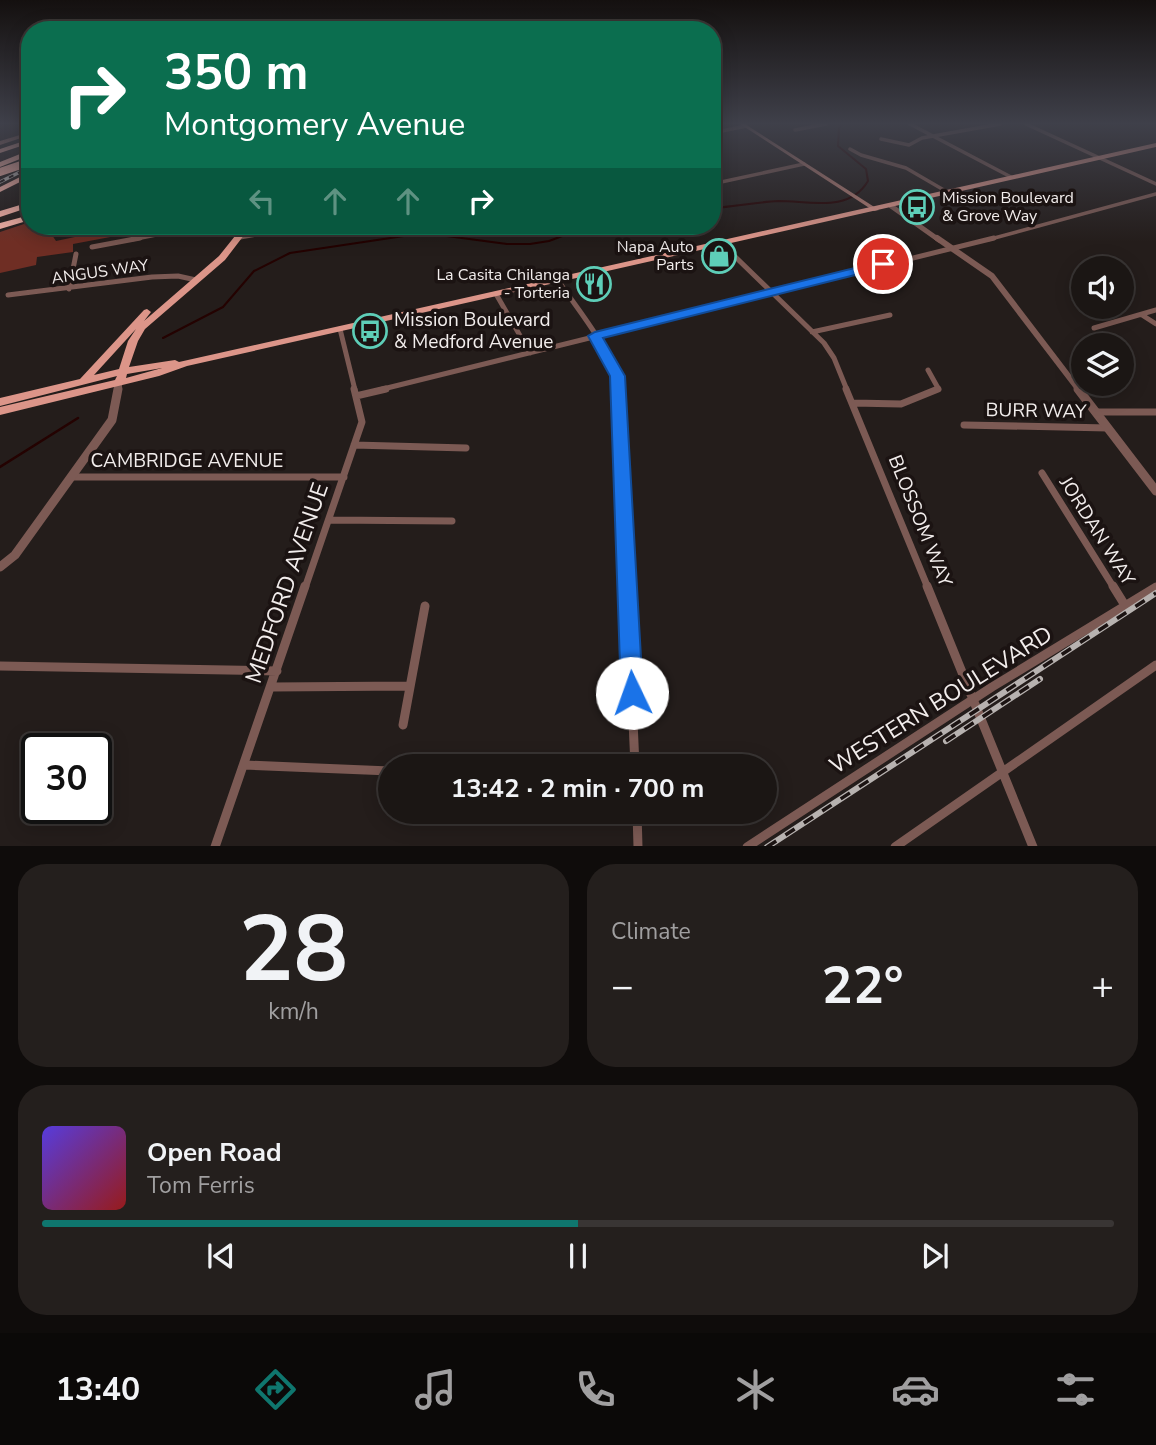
<!DOCTYPE html>
<html lang="en">
<head>
<meta charset="utf-8">
<style>
	:root { --surface:#1b1614; --page:#241f1d; --text:#f1f3f6; --muted:#a09fa0; --line:#393534; --accent:#0f766e }
	body { margin:0; font-family:"Nunito Sans",sans-serif; background:var(--page); color:var(--text); height:100vh; display:flex; flex-direction:column; font-size:26px; white-space:nowrap }
	* { box-sizing:border-box; margin:0 }
	p { font-size:23px; color:var(--muted) }
	.icon { flex:none; width:38px; height:38px; fill:none; stroke:currentColor; stroke-width:2; stroke-linecap:round; stroke-linejoin:round }
	.map { position:relative; height:846px; overflow:hidden }
	.drawer { display:flex; flex-direction:column; gap:18px; padding:18px; background:#0f0c0b; flex:1 }
	.drawer>* { flex:none }
	.top-card { position:absolute; left:21px; top:21px; width:700px; height:214px; border-radius:28px; box-shadow:0 4px 18px #0003,0 0 0 2px var(--line); background:#0b6e4f; color:#fff; overflow:hidden }
	.fabs { position:absolute; left:1071px; top:256px; display:grid; gap:14px }
	.fabs a { display:grid; place-items:center; width:63px; height:63px; border-radius:50%; background:var(--surface); box-shadow:0 4px 18px #0003,0 0 0 2px var(--line); font-size:35px }
	.speed { position:absolute; left:21px; top:733px; display:flex; gap:14px; font-size:35px; font-weight:700; text-align:center }
	.speed>* { display:grid; place-content:center; width:91px; height:91px; border-radius:50%; background:var(--surface); box-shadow:0 4px 18px #0003,0 0 0 2px var(--line); line-height:1 }
	.speed .limit { border:4px solid #111; border-radius:10px; background:#fff; color:#111 }
	.pin { position:absolute; display:grid; place-items:center; width:60px; height:60px; color:#fff; margin:-30px; border:4px solid #fff; border-radius:50%; box-shadow:0 2px 7px #0007 }
	.me { position:absolute; width:77px; margin:-38px; rotate:357deg; stroke-linejoin:round; filter:drop-shadow(0 0 5px #0008) }
	.turn { display:flex; align-items:center; gap:24px; height:147px; padding:0 28px; font-size:32px }
	.turn .icon { width:91px; height:91px; stroke-width:2.5 }
	.turn b { display:block; font-size:49px; line-height:60px }
	.lanes { display:flex; align-items:center; height:66px; padding:0 28px; background:#0003; justify-content:center; gap:35px; direction:ltr }
	.lanes .off { opacity:.35 }
	.big { font-size:52px; font-weight:700; line-height:1.1 }
	.drawer .widget { flex:1; display:flex; flex-direction:column; justify-content:center; gap:10px; min-width:0; padding:0 24px; border-radius:28px; background:var(--page) }
	.drawer .dial { align-items:center; gap:0 }
	.dial b { font-size:91px; line-height:1 }
	.song { display:flex; align-items:center; gap:21px }
	.cover { width:84px; height:84px; border-radius:10px; background:linear-gradient(135deg,hsl(250 70% 55%),hsl(0 70% 35%)) }
	.played { height:7px; border-radius:4px; background:linear-gradient(90deg,var(--accent) 50%,var(--line) 50%) }
	.keys { display:flex; justify-content:space-around; direction:ltr }
	.heat { display:flex; justify-content:space-between; align-items:center; font-size:38px; direction:ltr }
	.drawer .tiles { flex:1; display:grid; gap:18px; grid-template-columns:1fr 1fr }
	.widget:last-child { grid-column:span 2 }
	.trip { position:absolute; left:378px; top:754px; width:399px; height:70px; border-radius:35px; background:var(--surface); box-shadow:0 4px 18px #0003,0 0 0 2px var(--line); font-weight:700; line-height:70px; text-align:center }
	.menu { display:flex; height:112px; justify-content:space-around; align-items:center; background:#0b0908; color:var(--muted) }
	.menu .icon { width:49px; height:49px }
	.menu .current { color:var(--accent) }
	.menu b { font-size:32px; color:var(--text) }
	.map>svg:first-child { display:block }
	.green { fill:#6f2e24 }
	.lines { fill:none; stroke-linecap:round; stroke-linejoin:round }
	.stream-far1 { stroke:#240201; stroke-width:2 }
	.stream { stroke:#240201; stroke-width:2.5 }
	.minor-far3 { stroke:#7c5a54; stroke-width:3.5 }
	.minor-far2 { stroke:#7c5a54; stroke-width:5 }
	.minor-far1 { stroke:#7c5a54; stroke-width:7 }
	.minor { stroke:#7c5a54; stroke-width:9 }
	.tertiary-far2 { stroke:#7c5a54; stroke-width:5 }
	.tertiary-far1 { stroke:#7c5a54; stroke-width:6 }
	.tertiary { stroke:#7c5a54; stroke-width:9 }
	.secondary { fill:#b27c72; fill-rule:evenodd }
	.primary { fill:#dc9589; fill-rule:evenodd }
	.motorway { fill:#f7b2a6; fill-rule:evenodd }
	.rail-far1-casing { stroke:#b7b2b0; stroke-width:3.5 }
	.rail-casing { stroke:#b7b2b0; stroke-width:6 }
	.rail-far1 { stroke:#1b1312; stroke-width:2; stroke-dasharray:5; stroke-linecap:butt }
	.rail { stroke:#1b1312; stroke-width:3.5; stroke-dasharray:11; stroke-linecap:butt }
	.motorway-bridge { stroke:#f7b2a6; stroke-width:8 }
	.route { fill:#1a73e8; stroke:#114b97; stroke-width:2 }
	.labels { text-anchor:middle; dominant-baseline:central; stroke-width:7; stroke-linejoin:round; paint-order:stroke }
	.far-poi-label { font-size:16px; fill:#f2edec; stroke:#1b1312; text-anchor:end }
	.far-street-label { font-size:16px; fill:#f2edec; stroke:#1b1312 }
	.poi-label { font-size:19px; fill:#f2edec; stroke:#1b1312; text-anchor:start }
	.street-label { font-size:19px; fill:#f2edec; stroke:#1b1312 }
	.near-street-label { font-size:23px; fill:#f2edec; stroke:#1b1312 }
</style>
</head>
<body>
<div class="map">
<svg width="1156" height="847" viewBox="0 0 1156 847">
	<rect width="100%" height="100%" fill="#241d1b"/>
	<!-- green -->
	<path class="green" d="M30,222V226H46L56,241L127,226H169L73,244V252L37,257L36,265L0,273V232Z"/>
	<g class="lines">
		<!-- stream-far1 -->
		<path class="stream-far1" d="M712,208C734,207 756,202 778,201C810,201 849,213 868,181L866,169L838,146L839,128L842,124
			M163,338L223,307L254,271L290,253L424,233L507,244H530L549,241L589,226"/>
		<!-- stream -->
		<path class="stream" d="M0,467L78,418"/>
		<!-- minor-far3 -->
		<path class="minor-far3" d="M910,124L1011,177
			M1026,124L1156,184
			M795,130L826,124
			M712,133L746,126
			M881,139L909,145L922,138L1000,124
			M850,149L861,155L906,168L949,193
			M712,184L804,164
			M239,238L308,226
			M131,240L201,226
			M987,240L1156,194"/>
		<!-- minor-far2 -->
		<path class="minor-far2" d="M722,244L824,343L834,358L847,390
			M92,247L140,238
			M558,280C578,311 616,353 618,390
			M69,289L76,254
			M496,294L530,353
			M8,295L152,277L178,276L196,280
			M1142,315L1156,324
			M1094,328L1156,310
			M340,329L355,390
			M812,332L890,315
			M928,370L938,388L936,390
			M379,390L994,238"/>
		<!-- minor-far1 -->
		<path class="minor-far1" d="M618,389L627,588
			M846,389L928,588
			M356,396L386,389
			M854,403L901,404L938,389
			M1095,412H1156
			M964,425L1108,428
			M354,445L466,448
			M1042,473L1114,588
			M73,477H344
			M329,520L452,521
			M305,588L362,422L354,389"/>
		<!-- minor -->
		<path class="minor" d="M627,586L635,766
			M927,586L1033,847
			M1113,586L1126,607
			M0,666L277,671
			M272,687L410,686
			M403,725L425,606
			M245,765L390,771
			M637,812L638,847
			M215,847L305,586
			M747,847L992,687L1156,587
			M895,847L1156,665"/>
		<!-- tertiary-far2 -->
		<path class="tertiary-far2" d="M891,206L939,240"/>
		<!-- tertiary-far1 -->
		<path class="tertiary-far1" d="M937,238L992,276L1079,390
			M118,390L120,381"/>
		<!-- tertiary -->
		<path class="tertiary" d="M1078,389L1156,491
			M0,567L15,555L112,420L118,389"/>
		<!-- secondary -->
		<path class="secondary" d="M740,124H745L879,210L874,211Z
			M30,132V135L0,145V141Z"/>
		<!-- primary -->
		<path class="primary" d="M1156,143V147L187,366L159,376L0,415V407L115,380L117,376L0,406V398L80,379L144,310L147,309L151,312L144,321L219,256L243,226H251L225,260L145,329L138,341L129,367L175,360L179,362ZM136,329L128,341L119,369L94,375ZM162,368L126,378L127,374Z"/>
		<!-- motorway -->
		<path class="motorway" d="M30,139V143L0,153V149Z
			M30,150V155L0,167V162Z
			M30,172V177L0,192V187Z
			M30,202V207L0,217V211Z
			M30,215V220L0,229V223Z"/>
		<!-- rail-far1 casing -->
		<g class="rail-far1-casing">
			<path id="rail-far1" d="M0,182L30,167"/>
		</g>
		<!-- rail casing -->
		<g class="rail-casing">
			<path id="rail" d="M946,741L1040,679
				M767,847L1156,593"/>
		</g>
		<!-- rail-far1 -->
		<use href="#rail-far1" class="rail-far1"/>
		<!-- rail -->
		<use href="#rail" class="rail"/>
		<!-- motorway-bridge -->
		<path class="motorway-bridge" d="M0,172L30,162"/>
	</g>
	<!-- sky -->
	<linearGradient id="sky" x2="0" y2="1"><stop stop-color="#14100f"/><stop offset="0.51" stop-color="#3f404a"/><stop offset="1" stop-color="#3f404a" stop-opacity="0"/></linearGradient>
	<rect width="1156" height="242" fill="url(#sky)"/>
	<!-- route -->
	<path class="route" d="M883,261L889,264L887,267L603,338L625,376L643,693L640,701L632,704L624,701L621,693L610,376L588,336L595,332Z"/>
	<!-- icons -->
	<defs>
		<g id="bus-ring" transform="scale(1.75)"><circle r="9.5" fill="#1b1312" stroke="#5eceb8" stroke-width="1.5"/><path d="M-5-6H5V4H4V6H2V4H-2V6H-4V4H-5ZM-3.5-4V0h7V-4ZM-3.5 1.2v1.5H-2V1.2ZM2 1.2v1.5H3.5V1.2Z" fill="#5eceb8"/></g>
		<g id="shop-ring" transform="scale(1.75)"><circle r="9.5" fill="#1b1312" stroke="#5eceb8" stroke-width="1.5"/><path d="M-5-2.5h2.3a2.7 3.5 0 0 1 5.4 0H5L5.5 6h-11ZM-1.5-2.5h3a1.5 2.3 0 0 0-3 0Z" fill="#5eceb8"/></g>
		<g id="restaurant-ring" transform="scale(1.75)"><circle r="9.5" fill="#1b1312" stroke="#5eceb8" stroke-width="1.5"/><path d="M-5-6h1v4h1v-4h1v4h1v-4h1v5L-1.5 .5V6h-2V.5L-5-1ZM5-6V6H3V1.5H1.5Q1.5-4 5-6Z" fill="#5eceb8"/></g>
	</defs>
	<g fill-rule="evenodd">
		<use href="#bus-ring" x="917" y="207"/>
		<use href="#shop-ring" x="719" y="256"/>
		<use href="#restaurant-ring" x="594" y="284"/>
		<use href="#bus-ring" x="370" y="331"/>
	</g>
	<g class="labels">
		<!-- far-poi labels -->
		<g class="far-poi-label">
			<text x="942" y="198" text-anchor="start">Mission Boulevard<tspan x="942" dy="18">&amp; Grove Way</tspan></text>
			<text x="694" y="247">Napa Auto<tspan x="694" dy="18">Parts</tspan></text>
			<text x="570" y="275">La Casita Chilanga<tspan x="570" dy="18">- Torteria</tspan></text>
		</g>
		<!-- far-street labels -->
		<g class="far-street-label">
			<text transform="translate(100 272) rotate(-8)">ANGUS WAY</text>
		</g>
		<!-- poi labels -->
		<g class="poi-label">
			<text x="394" y="320">Mission Boulevard<tspan x="394" dy="22">&amp; Medford Avenue</tspan></text>
		</g>
		<!-- street labels -->
		<g class="street-label">
			<text transform="translate(1036 411) rotate(1)">BURR WAY</text>
			<text x="187" y="461">CAMBRIDGE AVENUE</text>
			<text transform="translate(920 521) rotate(68)">BLOSSOM WAY</text>
			<text transform="translate(1097 531) rotate(58)">JORDAN WAY</text>
		</g>
		<!-- near-street labels -->
		<g class="near-street-label">
			<text transform="translate(287 583) rotate(-71)">MEDFORD AVENUE</text>
			<text transform="translate(941 700) rotate(-32)">WESTERN BOULEVARD</text>
		</g>
	</g>
</svg>
<div class="fabs">
<a><svg class="icon" aria-label="sound" viewBox="0 0 24 24"><path d="M4 9h4l5-4v14l-5-4H4zM17 9q2 3 0 6"/></svg></a>
<a><svg class="icon" aria-label="layers" viewBox="0 0 24 24"><path d="M12 4l9 5-9 5-9-5zM3 14l9 5 9-5"/></svg></a>
</div>
<div class="speed"><div class="limit">30</div></div>
<div class="pin" style="left:883px;top:264px;background:#d93025"><svg class="icon" aria-label="arrive" viewBox="0 0 24 24"><path d="M6 21V4h12l-3 4 3 4H6"/></svg></div>
<svg class="me" style="left:632px;top:693px" viewBox="-20 -20 40 40"><circle r="19" fill="#fff"/><path d="M0-13L10 11 0 6-10 11z" fill="#1a73e8"/></svg>
<div class="trip">13:42 · 2 min · 700 m</div>
<div class="top-card">
<div class="turn"><svg class="icon" aria-label="right" viewBox="0 0 24 24"><path d="M7 20v-9h11M14 6l5 5-5 5"/></svg><div><b>350 m</b>Montgomery Avenue</div></div>
<div class="lanes"><svg class="icon off" aria-label="left" viewBox="0 0 24 24"><path d="M17 20v-9H6M10 6l-5 5 5 5"/></svg><svg class="icon off" aria-label="ahead" viewBox="0 0 24 24"><path d="M12 20V5M6 11l6-6 6 6"/></svg><svg class="icon off" aria-label="ahead" viewBox="0 0 24 24"><path d="M12 20V5M6 11l6-6 6 6"/></svg><svg class="icon" aria-label="right" viewBox="0 0 24 24"><path d="M7 20v-9h11M14 6l5 5-5 5"/></svg></div>
</div>
</div>
<section class="drawer">
<div class="tiles">
<div class="widget dial"><b>28</b><p>km/h</p></div>
<div class="widget"><p>Climate</p>
<div class="heat"><a>−</a><b class="big">22°</b><a>+</a></div>
</div>
<div class="widget">
<div class="song"><i class="cover"></i><div><b>Open Road</b><p>Tom Ferris</p></div></div>
<div class="played"></div>
<div class="keys"><svg class="icon" aria-label="previous" viewBox="0 0 24 24"><path d="M18 5L8 12l10 7zM5 5v14"/></svg><svg class="icon" aria-label="pause" viewBox="0 0 24 24"><path d="M8 5v14M16 5v14"/></svg><svg class="icon" aria-label="next" viewBox="0 0 24 24"><path d="M6 5l10 7-10 7zM19 5v14"/></svg></div>
</div>
</div>
</section>
<nav class="menu">
<b>13:40</b>
<svg class="icon current" aria-label="directions" viewBox="0 0 24 24"><path d="M12 3l9 9-9 9-9-9zM9 14v-3h6M13 9l2 2-2 2"/></svg>
<svg class="icon" aria-label="music" viewBox="0 0 24 24"><path d="M9 18V5l10-2v13"/><circle cx="6" cy="18" r="3"/><circle cx="16" cy="16" r="3"/></svg>
<svg class="icon" aria-label="phone" viewBox="0 0 24 24"><path d="M5 4h4l2 5-3 2q2 4 5 5l2-3 5 2v4C11 20 4 13 5 4z"/></svg>
<svg class="icon" aria-label="climate" viewBox="0 0 24 24"><path d="M12 3v18M4 7l16 10M4 17L20 7"/></svg>
<svg class="icon" aria-label="car" viewBox="0 0 24 24"><path d="M5 17H2v-5l4-1 3-4h7l3 4 3 1v5h-3M9 17h6M6 11h13"/><circle cx="7" cy="17" r="2"/><circle cx="17" cy="17" r="2"/></svg>
<svg class="icon" aria-label="filters" viewBox="0 0 24 24"><path d="M4 7h16M4 17h16"/><circle cx="9" cy="7" r="2"/><circle cx="15" cy="17" r="2"/></svg>
</nav>
</body>
</html>
